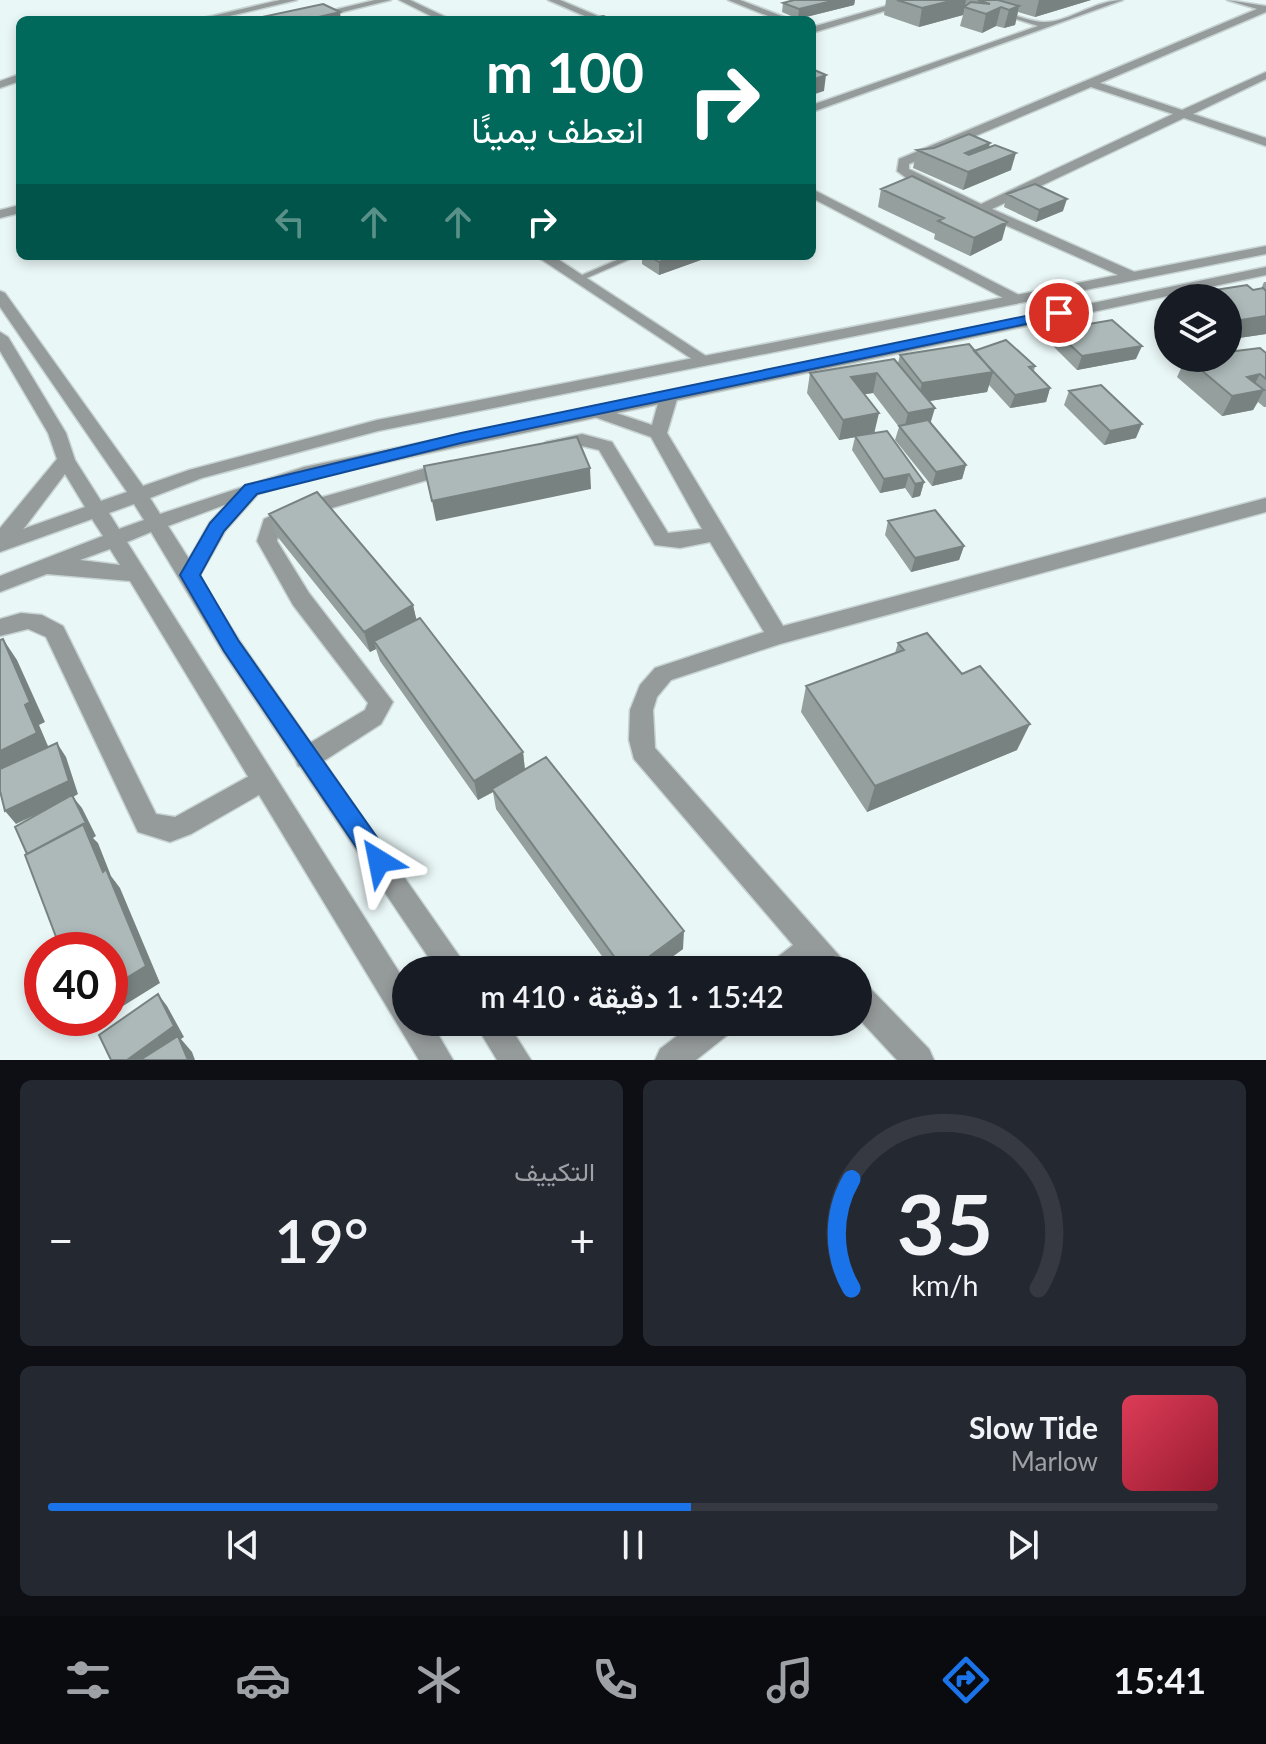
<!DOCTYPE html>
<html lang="ar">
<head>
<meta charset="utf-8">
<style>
	:root { --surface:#171b24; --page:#242831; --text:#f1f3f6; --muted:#9ea1a6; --line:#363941; --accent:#1a73e8 }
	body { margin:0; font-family:Lato,Vazirmatn,sans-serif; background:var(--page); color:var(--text); direction:rtl; height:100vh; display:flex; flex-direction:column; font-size:30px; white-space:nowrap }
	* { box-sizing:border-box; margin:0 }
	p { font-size:26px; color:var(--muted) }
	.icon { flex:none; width:44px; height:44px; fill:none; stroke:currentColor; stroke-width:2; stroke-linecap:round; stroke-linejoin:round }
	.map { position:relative; height:1060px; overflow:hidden; direction:ltr }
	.sheet { display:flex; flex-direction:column; gap:20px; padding:20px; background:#0d0f14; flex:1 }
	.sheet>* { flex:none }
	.top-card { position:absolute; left:16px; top:16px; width:800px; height:244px; border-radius:12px; box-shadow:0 4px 12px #0003; direction:rtl; background:#00695c; color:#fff; overflow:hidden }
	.buttons { position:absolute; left:1154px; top:284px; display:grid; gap:16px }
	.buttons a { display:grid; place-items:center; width:88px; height:88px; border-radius:50%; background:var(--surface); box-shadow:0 4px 12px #0003; font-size:40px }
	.speed { position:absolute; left:24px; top:932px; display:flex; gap:16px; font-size:40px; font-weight:700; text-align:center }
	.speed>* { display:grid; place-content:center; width:104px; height:104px; border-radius:50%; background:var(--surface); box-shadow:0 4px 12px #0003; line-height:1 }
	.speed .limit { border:12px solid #d22; background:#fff; color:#111 }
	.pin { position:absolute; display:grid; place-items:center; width:68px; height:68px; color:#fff; margin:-34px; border:4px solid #fff; border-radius:50%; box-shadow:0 2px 8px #0007 }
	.me { position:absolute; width:88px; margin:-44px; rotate:325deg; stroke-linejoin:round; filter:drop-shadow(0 0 6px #0008) }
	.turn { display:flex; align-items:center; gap:28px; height:168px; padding:0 40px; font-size:36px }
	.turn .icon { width:104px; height:104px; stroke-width:2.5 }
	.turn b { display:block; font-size:56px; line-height:68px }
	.lanes { display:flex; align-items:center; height:76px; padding:0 40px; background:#0003; justify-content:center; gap:40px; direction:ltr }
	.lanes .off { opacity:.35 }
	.big { font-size:60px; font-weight:600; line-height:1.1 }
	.sheet .card { flex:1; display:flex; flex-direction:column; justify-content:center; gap:12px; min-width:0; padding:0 28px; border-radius:12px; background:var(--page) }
	.sheet .dial { align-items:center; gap:0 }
	.dial svg { height:208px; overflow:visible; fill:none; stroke:var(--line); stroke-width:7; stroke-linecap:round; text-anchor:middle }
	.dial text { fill:var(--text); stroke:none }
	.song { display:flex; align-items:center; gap:24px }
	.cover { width:96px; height:96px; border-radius:12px; background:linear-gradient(135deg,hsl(350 70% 55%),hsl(350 70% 35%)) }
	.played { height:8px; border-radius:4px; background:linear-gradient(90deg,var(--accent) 55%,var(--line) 55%) }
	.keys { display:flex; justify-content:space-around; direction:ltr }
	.heat { display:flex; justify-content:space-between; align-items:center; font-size:44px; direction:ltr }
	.sheet .tiles { flex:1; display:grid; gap:20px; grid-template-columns:1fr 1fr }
	.card:last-child { grid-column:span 2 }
	.trip { position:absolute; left:392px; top:956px; width:480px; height:80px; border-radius:40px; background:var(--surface); box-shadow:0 4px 12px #0003; font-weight:600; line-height:80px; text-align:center; direction:rtl }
	.tab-bar { display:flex; height:128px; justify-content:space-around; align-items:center; background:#090b0e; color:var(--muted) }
	.tab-bar .icon { width:56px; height:56px }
	.tab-bar .active { color:var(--accent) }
	.tab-bar b { font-size:36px; color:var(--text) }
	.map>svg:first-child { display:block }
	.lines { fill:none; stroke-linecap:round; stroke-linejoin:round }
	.service-casing { stroke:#c7d3d3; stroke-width:3 }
	.minor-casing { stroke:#c7d3d3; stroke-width:3 }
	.tertiary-casing { stroke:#c7d3d3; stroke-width:3 }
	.service { fill:#959a9a; fill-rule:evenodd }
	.minor { fill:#959a9a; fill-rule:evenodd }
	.tertiary { fill:#959a9a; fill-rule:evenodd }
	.wall { fill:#949f9e }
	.shaded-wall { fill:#788281 }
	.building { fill:#acb9b8; stroke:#788281; stroke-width:2 }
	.route { fill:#1a73e8; stroke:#114b97; stroke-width:2 }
</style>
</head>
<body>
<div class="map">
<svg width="1266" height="1060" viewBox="0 0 1266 1060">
	<rect width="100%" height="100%" fill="#eaf7f7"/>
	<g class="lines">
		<!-- service casing -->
		<g class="service-casing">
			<path id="service" d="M626,256H637L580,281H577L573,279Z"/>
		</g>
		<!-- minor casing -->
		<g class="minor-casing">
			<path id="minor" d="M280,0H297L213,20H195Z
				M375,0H391L310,20H292Z
				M399,0H410L452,20H439Z
				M548,0H560L607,20H594Z
				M728,0H740L792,20H778Z
				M907,0H921L812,33V27Z
				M956,0C987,0 1020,22 1046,22C1068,22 1096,0 1123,0L812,112V105L1038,26Z
				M1227,0L1266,6V12L1100,83L1182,110L1266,72V79L1193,114L1266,138V146L1184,118L992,209L1137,273V279H1127L917,186L897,171L899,159L1257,9ZM1091,87L1173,114L981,204L909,169V164Z
				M20,74V81L0,88V81Z
				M812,189L1021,296L1024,299L1016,304L1011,302L812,198Z
				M20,205V213L0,218V210Z
				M536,256H553L712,360L710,363H698Z
				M669,391L678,396L667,433L783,626L1266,498V512L780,644L671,680L657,697L653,710L655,748L843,960L848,970H814L811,967L807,970H769L774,960L793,945L634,759L629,740L630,710L640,685L655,668L764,632L710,542L680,548L655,545L599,450L582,446L552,452L543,446L546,442L582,434L612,442L668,533L702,529L651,437L589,415L586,411L595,406L652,425L660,396Z
				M451,461L460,467L458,471L308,515L280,528L277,541L309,593L393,702L381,724L316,766L307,769L298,766L295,758L298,750L365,710L368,703L293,605L257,541L264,519L294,505Z
				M21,613L42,615L63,626L156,814L175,817L262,769L271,772L275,780L271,788L191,834L170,842L138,832L46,637L28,629L0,636V619Z
				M858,981L868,986L929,1049L934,1060H897L858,1018Z
				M695,1022H734L730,1033L696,1060H655L660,1049Z"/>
		</g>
		<!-- tertiary casing -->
		<g class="tertiary-casing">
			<path id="tertiary" d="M1266,246V254L378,431L202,478L150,498L160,514L304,467L1266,267V275L307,479L258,494L225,531L199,577L239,640L469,970H437L223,652L151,532L127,542L406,983V1022H431L453,1060H419L130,581L47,574L0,592V576L103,536L92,519L0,552V528L57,459L48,433L0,351V332L8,337L66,433L75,460L101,501L127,492L0,307V291L5,293L143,486L189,470L377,420ZM65,474L85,507L23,529L25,527ZM134,504L144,520L119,529L109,513ZM227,504L210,522L189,559L168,526ZM110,549L120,565L80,560Z
				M474,1022H507L531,1060H497Z"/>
		</g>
		<!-- service -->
		<use href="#service" class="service"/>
		<!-- minor -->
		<use href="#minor" class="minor"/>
		<!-- tertiary -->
		<use href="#tertiary" class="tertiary"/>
	</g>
	<!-- wall -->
	<path class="wall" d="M794,0H855L854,5L798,19L782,12L783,3Z
		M886,0H1091L1035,17L1018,12L1015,25L1004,28L996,26L982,33L960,26L963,15L919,27L884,15Z
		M989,147L1011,170L963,190L913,168L917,150Z
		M881,189L1002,240L970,256L934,239L935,234L878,207Z
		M1007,194L1063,211L1036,222L1004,207Z
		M642,256H712L659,275L642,264Z
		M1264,282H1266V334L1232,339L1228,336V298H1194L1196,293L1261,289Z
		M1054,330L1136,359L1077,370L1050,343Z
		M974,351L1035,366L1034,371L1050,388L1046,402L1010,408L989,385L987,392L929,401L931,423L966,465L962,479L932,486L895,440L899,427L873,393L864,394L875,433L924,482L920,496L912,498L905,488L880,493L852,450L855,437L839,440L807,393L810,373L898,363L900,355Z
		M1266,353V407H1264L1258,402L1253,410L1222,416L1177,377L1186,358H1228Z
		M1069,391L1136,438L1104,445L1064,405Z
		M269,514L413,605L416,620L523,752L525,769L683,949L654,970H612L496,809L493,792L478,800L380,661L376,649L370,652L276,535Z
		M888,521L964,546L959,560L911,572L885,535Z
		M898,643L1017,750L867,812L801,712L806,686L895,653Z"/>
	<!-- shaded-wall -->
	<path class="shaded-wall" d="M836,0H855L854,5L798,19L799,9Z
		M954,0H966L963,15L919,27L922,8Z
		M1039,0H1091L1035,17Z
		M1019,6L1015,25L1004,28L1009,10Z
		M1001,7L996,26L982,33L986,14Z
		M340,12L341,20H306Z
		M826,75L824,91L812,95V80Z
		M990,143L986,160L965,153Z
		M1016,153L1011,170L963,190L968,172Z
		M1067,199L1063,211L1036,222L1039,210Z
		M1007,222L1002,240L970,256L974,238Z
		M678,256H712L659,275V262Z
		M1266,316V334L1232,339L1241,320Z
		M1142,346L1136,359L1077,370L1082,356Z
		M993,372L987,392L917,403L922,383Z
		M877,373L873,393L847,397L851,377Z
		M1260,374L1250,393L1264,390L1253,410L1222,416L1232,396L1247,377Z
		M1050,388L1046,402L1010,408L1015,395Z
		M935,408L929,428L903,433L908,413Z
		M879,413L874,434L839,440L843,420Z
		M1142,424L1136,438L1104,445L1110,431Z
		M966,465L962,479L932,486L936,472Z
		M590,468L591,489L436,521L432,501Z
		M909,474L905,488L880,493L884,479Z
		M924,482L920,496L912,498L915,484Z
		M964,546L959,560L911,572L915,558Z
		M413,605L418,626L374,641L376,649L370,652L364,632Z
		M3,639L17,660L45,722L39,725L51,753L0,779V751L25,705Z
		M1030,724L1017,750L867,812L875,786Z
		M57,743L66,757L78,794L73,797L82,808L96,836L93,838L98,843L111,876L120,888L160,983L110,1014V988L103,872L73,797L16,824L5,811Z
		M523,752L525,772L492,789L493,792L478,800L474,781Z
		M684,931L683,949L654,970H631Z
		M158,994L167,1006L184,1037L181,1039L192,1052L195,1060H127Z"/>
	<!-- building -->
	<path class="building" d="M794,0H836L799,9L783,3Z
		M897,0H954L922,8Z
		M978,0H998L1019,6L1009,10L1001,7L986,14L964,7L971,2L990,4Z
		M323,4L340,12L306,20H248Z
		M603,16L614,20H586Z
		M434,17L448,18L452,20H420Z
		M812,69L826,75L812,80Z
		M969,134L990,143L965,153L969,155L995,145L1016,153L968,172L917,150L934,148Z
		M912,176L1007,222L974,238L938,221L944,218L881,189Z
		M1035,184L1067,199L1039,210L1007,194Z
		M649,256H678L659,262Z
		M1247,285L1253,290L1263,288L1266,291V316L1241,320L1228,309V298H1202L1196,293Z
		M1112,320L1142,346L1082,356L1054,330Z
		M1006,340L1035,366L1029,367L1050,388L1015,395L974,351Z
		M969,344L993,372L922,383L900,355Z
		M1260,348L1266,353V379L1260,374L1247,377L1264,390L1232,396L1187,358H1228V352Z
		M894,359L935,408L908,413L877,373L851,377L879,413L843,420L810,373Z
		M1101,385L1142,424L1110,431L1069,391Z
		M928,420L966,465L936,472L899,426Z
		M887,431L924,482L915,484L909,474L884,479L855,436Z
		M577,437L590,468L432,501L424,466Z
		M317,492L413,605L364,632L269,514Z
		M935,510L964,546L915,558L888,521Z
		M420,618L523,752L474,781L374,641Z
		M927,633L962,674L980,666L1030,724L875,786L806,686L904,650L898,643Z
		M3,639L30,702L25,705L37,733L0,751V640Z
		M57,743L69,781L5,811L0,791V769Z
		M546,757L684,931L631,970H624L492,789Z
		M72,795L86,823L27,854L15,827Z
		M83,824L103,872L106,869L146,966L110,988V950H61L25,855Z
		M158,994L174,1026L127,1060H111L99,1035Z
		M178,1036L188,1060H140Z"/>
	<!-- route -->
	<path class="route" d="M1059,309L1064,310V316L461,443L257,494L224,531L200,575L238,640L388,853L391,861L388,869L379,872L371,869L224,651L180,575L210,523L245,485L461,433Z"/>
</svg>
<div class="buttons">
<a><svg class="icon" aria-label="layers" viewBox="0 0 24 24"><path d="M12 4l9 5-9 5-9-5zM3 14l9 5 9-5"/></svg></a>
</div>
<div class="speed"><div class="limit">40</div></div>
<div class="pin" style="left:1059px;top:313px;background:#d93025"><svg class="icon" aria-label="arrive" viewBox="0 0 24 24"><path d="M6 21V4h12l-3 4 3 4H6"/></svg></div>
<svg class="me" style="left:379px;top:861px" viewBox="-20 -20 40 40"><path d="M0-17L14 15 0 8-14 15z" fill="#1a73e8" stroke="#fff" stroke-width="4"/></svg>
<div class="trip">15:42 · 1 دقيقة · 410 m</div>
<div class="top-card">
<div class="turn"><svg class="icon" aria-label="right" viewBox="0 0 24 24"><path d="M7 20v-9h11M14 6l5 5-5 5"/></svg><div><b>100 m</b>انعطف يمينًا</div></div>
<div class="lanes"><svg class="icon off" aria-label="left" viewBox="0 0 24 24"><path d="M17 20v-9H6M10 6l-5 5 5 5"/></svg><svg class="icon off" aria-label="ahead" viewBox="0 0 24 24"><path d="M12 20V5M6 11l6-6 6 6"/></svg><svg class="icon off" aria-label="ahead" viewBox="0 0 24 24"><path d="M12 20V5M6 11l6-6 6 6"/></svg><svg class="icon" aria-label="right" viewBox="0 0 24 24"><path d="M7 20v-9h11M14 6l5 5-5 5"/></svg></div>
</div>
</div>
<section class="sheet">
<div class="tiles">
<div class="card dial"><svg viewBox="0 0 100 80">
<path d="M14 69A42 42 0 1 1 86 69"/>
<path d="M14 69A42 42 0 0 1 14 27" stroke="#1a73e8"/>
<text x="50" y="56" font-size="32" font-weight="700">35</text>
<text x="50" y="72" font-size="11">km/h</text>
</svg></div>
<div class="card"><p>التكييف</p>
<div class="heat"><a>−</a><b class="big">19°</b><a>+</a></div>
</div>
<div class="card">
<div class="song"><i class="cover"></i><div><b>Slow Tide</b><p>Marlow</p></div></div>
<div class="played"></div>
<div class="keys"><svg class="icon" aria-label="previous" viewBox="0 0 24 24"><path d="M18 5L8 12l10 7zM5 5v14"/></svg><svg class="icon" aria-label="pause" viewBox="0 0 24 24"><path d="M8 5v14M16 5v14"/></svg><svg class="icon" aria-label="next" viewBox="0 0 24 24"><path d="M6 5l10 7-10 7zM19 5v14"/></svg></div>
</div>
</div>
</section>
<nav class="tab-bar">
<b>15:41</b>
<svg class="icon active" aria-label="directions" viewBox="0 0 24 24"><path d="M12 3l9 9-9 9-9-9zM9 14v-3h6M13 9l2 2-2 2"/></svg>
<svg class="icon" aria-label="music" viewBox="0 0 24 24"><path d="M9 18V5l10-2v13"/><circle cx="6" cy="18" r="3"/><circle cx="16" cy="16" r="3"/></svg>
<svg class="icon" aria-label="phone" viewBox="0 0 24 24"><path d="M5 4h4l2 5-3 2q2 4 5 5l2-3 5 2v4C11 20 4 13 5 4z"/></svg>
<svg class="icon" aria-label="climate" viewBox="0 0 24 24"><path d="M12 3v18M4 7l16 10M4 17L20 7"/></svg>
<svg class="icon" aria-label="car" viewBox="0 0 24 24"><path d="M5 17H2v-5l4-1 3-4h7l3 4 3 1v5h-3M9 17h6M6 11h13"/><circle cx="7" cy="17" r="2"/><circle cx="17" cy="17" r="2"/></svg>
<svg class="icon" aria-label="filters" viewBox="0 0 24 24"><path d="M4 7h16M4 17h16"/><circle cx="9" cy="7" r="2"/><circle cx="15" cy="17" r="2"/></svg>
</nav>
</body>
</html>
